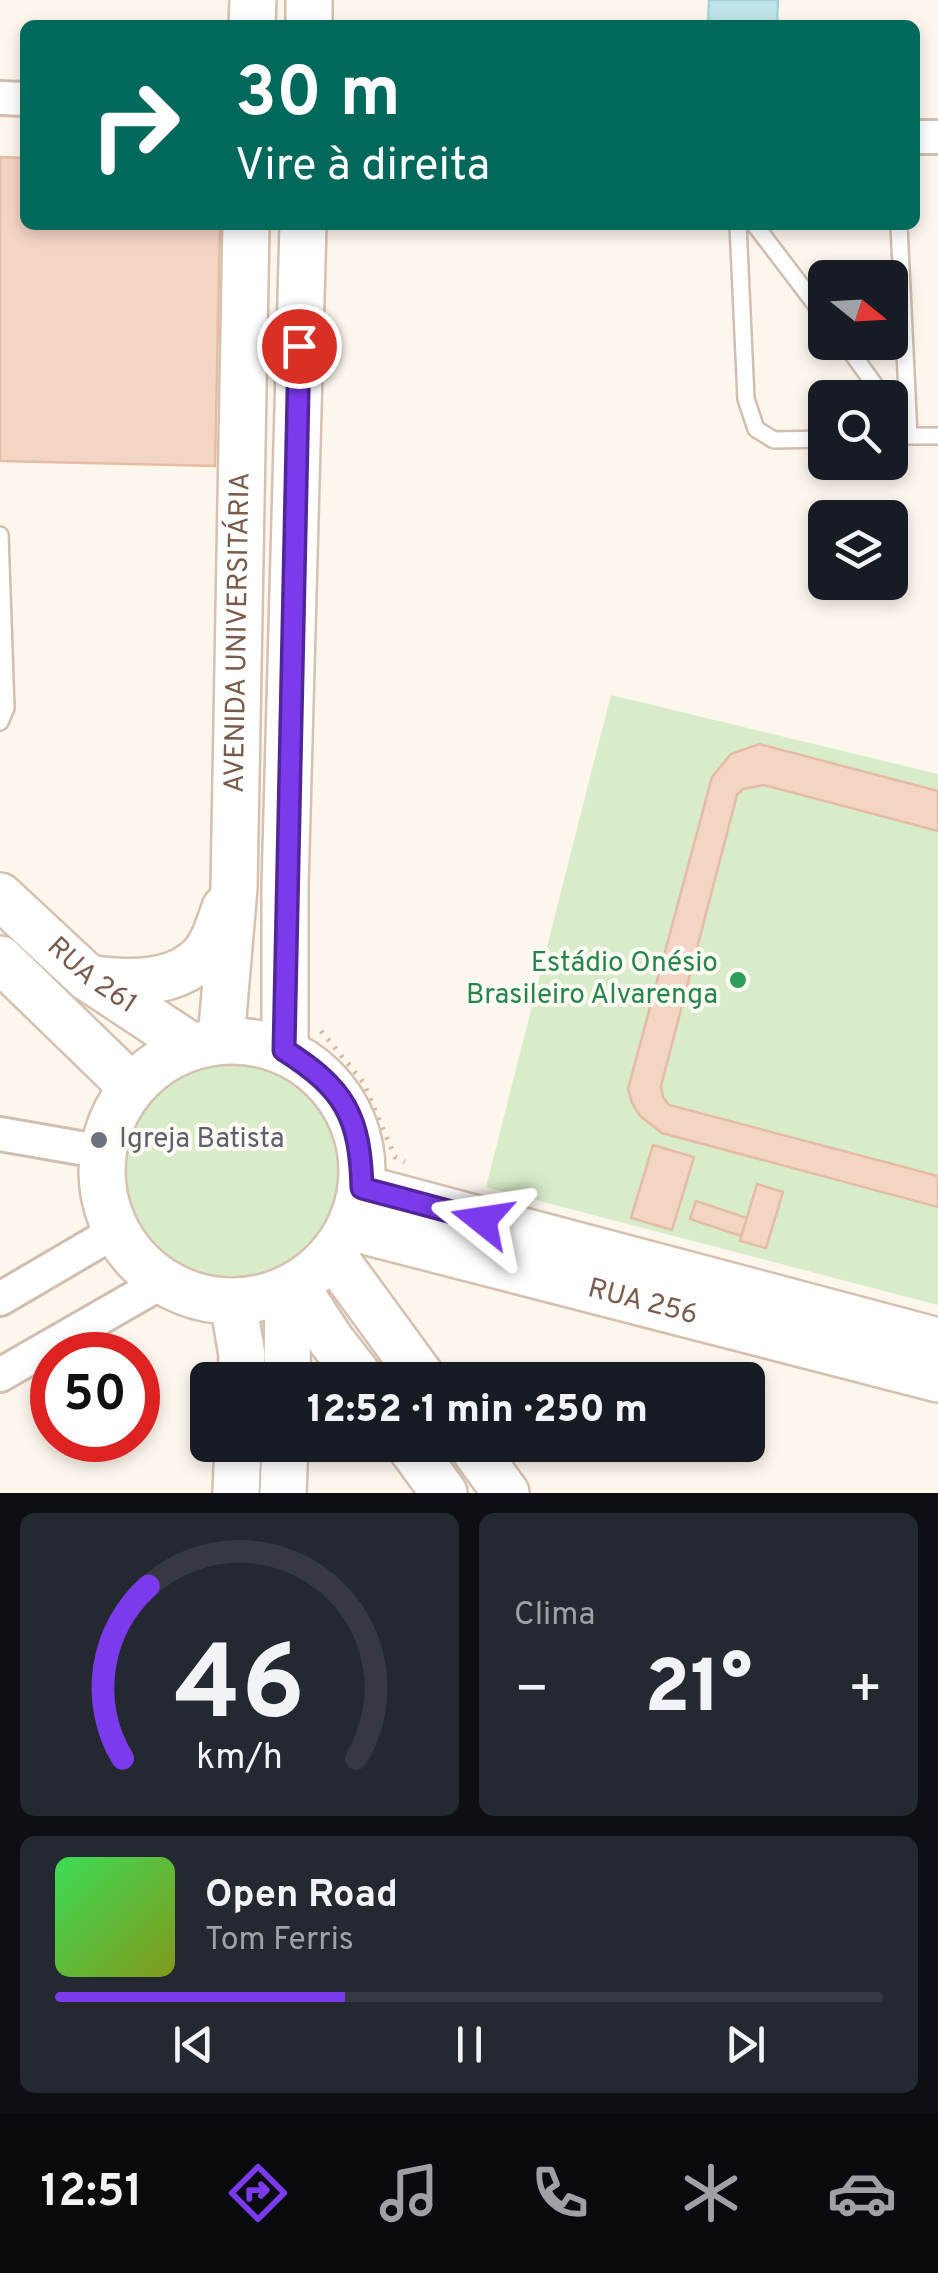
<!DOCTYPE html>
<html lang="pt">
<head>
<meta charset="utf-8">
<style>
	:root { --surface:#171b24; --page:#242831; --text:#f1f3f6; --muted:#9ea1a6; --line:#363941; --accent:#7c3aed }
	body { margin:0; font-family:Overpass,sans-serif; background:var(--page); color:var(--text); height:100vh; display:flex; flex-direction:column; font-size:38px; white-space:nowrap }
	* { box-sizing:border-box; margin:0 }
	p { font-size:32px; color:var(--muted) }
	.icon { flex:none; width:55px; height:55px; fill:none; stroke:currentColor; stroke-width:2; stroke-linecap:round; stroke-linejoin:round }
	.map { position:relative; height:1493px; overflow:hidden }
	.details { display:flex; flex-direction:column; gap:20px; padding:20px; background:#0d0f14; flex:1 }
	.details>* { flex:none }
	.hud { position:absolute; left:20px; top:20px; width:900px; height:210px; border-radius:15px; box-shadow:0 5px 15px #0003; background:#00695c; color:#fff; overflow:hidden }
	.needle { width:65px; rotate:108deg }
	.buttons { position:absolute; left:808px; top:260px; display:grid; gap:20px }
	.buttons a { display:grid; place-items:center; width:100px; height:100px; border-radius:15px; background:var(--surface); box-shadow:0 5px 15px #0003; font-size:50px }
	.speed { position:absolute; left:30px; top:1332px; display:flex; gap:20px; font-size:50px; font-weight:700; text-align:center }
	.speed>* { display:grid; place-content:center; width:130px; height:130px; border-radius:50%; background:var(--surface); box-shadow:0 5px 15px #0003; line-height:1 }
	.speed .limit { border:15px solid #d22; background:#fff; color:#111 }
	.pin { position:absolute; display:grid; place-items:center; width:85px; height:85px; color:#fff; margin:-42px; border:5px solid #fff; border-radius:50%; box-shadow:0 2px 10px #0007 }
	.me { position:absolute; width:110px; margin:-55px; rotate:285deg; stroke-linejoin:round; filter:drop-shadow(0 0 8px #0008) }
	.turn { display:flex; align-items:center; gap:35px; height:210px; padding:0 50px; font-size:45px }
	.turn .icon { width:130px; height:130px; stroke-width:2.5 }
	.turn b { display:block; font-size:70px; line-height:85px }
	.big { font-size:75px; font-weight:800; line-height:1.1 }
	.details .tile { flex:1; display:flex; flex-direction:column; justify-content:center; gap:15px; min-width:0; padding:0 35px; border-radius:15px; background:var(--page) }
	.details .dial { align-items:center; gap:0 }
	.dial svg { height:260px; overflow:visible; fill:none; stroke:var(--line); stroke-width:7; stroke-linecap:round; text-anchor:middle }
	.dial text { fill:var(--text); stroke:none }
	.song { display:flex; align-items:center; gap:30px }
	.cover { width:120px; height:120px; border-radius:15px; background:linear-gradient(135deg,hsl(130 70% 55%),hsl(70 70% 35%)) }
	.played { height:10px; border-radius:5px; background:linear-gradient(90deg,var(--accent) 35%,var(--line) 35%) }
	.keys { display:flex; justify-content:space-around; direction:ltr }
	.heat { display:flex; justify-content:space-between; align-items:center; font-size:55px; direction:ltr }
	.details .tiles { flex:1; display:grid; gap:20px; grid-template-columns:1fr 1fr }
	.tile:last-child { grid-column:span 2 }
	.trip { position:absolute; left:190px; top:1362px; width:575px; height:100px; border-radius:15px; background:var(--surface); box-shadow:0 5px 15px #0003; font-weight:800; line-height:100px; text-align:center }
	.tabs { display:flex; height:160px; justify-content:space-around; align-items:center; background:#090b0e; color:var(--muted) }
	.tabs .icon { width:70px; height:70px }
	.tabs .active { color:var(--accent) }
	.tabs b { font-size:45px; color:var(--text) }
	.map>svg:first-child { display:block }
	.green { fill:#d8ecc9 }
	.water { fill:#bfe3e8; stroke:#a5d3da; stroke-width:2.5 }
	.building { fill:#f3d5c3; stroke:#e6bba3; stroke-width:2.5 }
	.lines { fill:none; stroke-linecap:round; stroke-linejoin:round }
	.lane-casing { stroke:#d1beb0; stroke-width:20 }
	.street-casing { stroke:#d1beb0; stroke-width:38 }
	.secondary-casing { stroke:#d6c0b0; stroke-width:50 }
	.path { stroke:#d9b8a5; stroke-width:5; stroke-dasharray:2.5 8; stroke-linecap:butt }
	.lane { stroke:#fff; stroke-width:15 }
	.street { stroke:#fff; stroke-width:32 }
	.secondary { stroke:#fff; stroke-width:45 }
	.route-casing { stroke:#51269a; stroke-width:25 }
	.route { stroke:#7c3aed; stroke-width:18 }
	.leisure-dot { fill:#2e9e5b; stroke:#fffaf3; stroke-width:4 }
	.worship-dot { fill:#6b7280; stroke:#fffaf3; stroke-width:4 }
	.labels { text-anchor:middle; dominant-baseline:central; stroke-width:8; stroke-linejoin:round; paint-order:stroke }
	.street-label { font-size:28px; fill:#7a5c4d; stroke:#fffaf3 }
	.leisure-label { font-size:28px; fill:#27864d; stroke:#fffaf3; text-anchor:end }
	.worship-label { font-size:28px; fill:#5b616d; stroke:#fffaf3; text-anchor:start }
</style>
</head>
<body>
<div class="map">
<svg width="938" height="1493" viewBox="0 0 938 1493">
	<rect width="100%" height="100%" fill="#fdf6ec"/>
	<!-- green -->
	<path class="green" d="M611,695L938,774V1305L486,1187Z
		M121 1172a113 113 0 1 1 226 0a113 113 0 1 1-226 0Z"/>
	<!-- water -->
	<path class="water" d="M709,0H778L777,25H708Z"/>
	<!-- building -->
	<path class="building" d="M0,157L25,158V225H220L215,466L0,461Z
		M759,744L938,791V831L764,785L743,789L737,795L661,1086L663,1097L669,1105L938,1176V1207L662,1133L640,1116L632,1103L628,1089L712,777L731,754Z
		M653,1145L694,1157L672,1230L631,1218Z
		M757,1184L783,1192L766,1248L740,1241Z
		M696,1201L747,1218L741,1236L690,1219Z"/>
	<g class="lines">
		<!-- lane casing -->
		<g class="lane-casing">
			<path id="lane" d="M738,225L746,399L756,429L774,440L825,439
				M755,225L825,317
				M844,342L884,398
				M890,407L909,436H938
				M890,437L909,436L899,225
				M0,535L6,708L0,722"/>
		</g>
		<!-- street casing -->
		<g class="street-casing">
			<path id="street" d="M0,98L25,99
				M915,137H938
				M0,1134L103,1152
				M0,1299L116,1231
				M0,1375L162,1282"/>
		</g>
		<!-- secondary casing -->
		<g class="secondary-casing">
			<g id="secondary">
				<path d="M252,25L253,0"/>
				<path d="M309,25V0"/>
				<path id="s1" d="M0,896L88,978L191,1046"/>
				<path d="M0,959L132,1087"/>
				<path d="M88,978C126,984 179,986 206,952C215,940 220,922 225,908"/>
				<path id="s2" d="M221,1040L234,888L246,225"/>
				<circle cx="232" cy="1171" r="130"/>
				<path d="M285,1050V887L303,225"/>
				<path d="M361,1188L938,1341"/>
				<path id="s3" d="M351,1225L372,1233L938,1379"/>
				<path d="M332,1254L424,1380"/>
				<path d="M295,1285L331,1340L362,1380"/>
				<path d="M233,1302L242,1355L241,1380"/>
				<path d="M287,1380L288,1289"/>
				<path d="M409,1445L444,1493"/>
				<path d="M471,1445L506,1493"/>
				<path d="M236,1493L238,1445"/>
				<path d="M283,1493L285,1445"/>
			</g>
		</g>
		<!-- path -->
		<path class="path" d="M321,1031L363,1082L395,1157L405,1162"/>
		<!-- lane -->
		<use href="#lane" class="lane"/>
		<!-- street -->
		<use href="#street" class="street"/>
		<!-- secondary -->
		<use href="#secondary" class="secondary"/>
	</g>
	<g class="lines">
		<!-- route casing -->
		<g class="route-casing">
			<path id="route" d="M299,346L284,1050C345,1089 360,1116 362,1188L482,1220"/>
		</g>
		<!-- route -->
		<use href="#route" class="route"/>
	</g>
	<!-- markers -->
	<circle class="leisure-dot" cx="738" cy="980" r="10"/>
	<circle class="worship-dot" cx="99" cy="1140" r="10"/>
	<g class="labels">
		<!-- street labels -->
		<g class="street-label">
			<text stroke="none"><textPath href="#s2" startOffset="408">AVENIDA UNIVERSITÁRIA</textPath></text>
			<text stroke="none"><textPath href="#s1" startOffset="122">RUA 261</textPath></text>
			<text stroke="none"><textPath href="#s3" startOffset="302">RUA 256</textPath></text>
		</g>
		<!-- leisure labels -->
		<g class="leisure-label">
			<text x="718" y="964">Estádio Onésio<tspan x="718" dy="32">Brasileiro Alvarenga</tspan></text>
		</g>
		<!-- worship labels -->
		<g class="worship-label">
			<text x="119" y="1140">Igreja Batista</text>
		</g>
	</g>
</svg>
<div class="buttons">
<a><svg class="needle" viewBox="-14 -14 28 28"><path d="M0-13l5 13h-10z" fill="#e53935"/><path d="M0 13l5-13h-10z" fill="#9ea1a6"/></svg></a>
<a><svg class="icon" aria-label="search" viewBox="0 0 24 24"><circle cx="10" cy="10" r="6"/><path d="M15 15l6 6"/></svg></a>
<a><svg class="icon" aria-label="layers" viewBox="0 0 24 24"><path d="M12 4l9 5-9 5-9-5zM3 14l9 5 9-5"/></svg></a>
</div>
<div class="speed"><div class="limit">50</div></div>
<div class="pin" style="left:299px;top:346px;background:#d93025"><svg class="icon" aria-label="arrive" viewBox="0 0 24 24"><path d="M6 21V4h12l-3 4 3 4H6"/></svg></div>
<svg class="me" style="left:482px;top:1220px" viewBox="-20 -20 40 40"><path d="M0-17L14 15 0 8-14 15z" fill="#7c3aed" stroke="#fff" stroke-width="4"/></svg>
<div class="trip">12:52 · 1 min · 250 m</div>
<div class="hud">
<div class="turn"><svg class="icon" aria-label="right" viewBox="0 0 24 24"><path d="M7 20v-9h11M14 6l5 5-5 5"/></svg><div><b>30 m</b>Vire à direita</div></div>
</div>
</div>
<section class="details">
<div class="tiles">
<div class="tile dial"><svg viewBox="0 0 100 80">
<path d="M14 69A42 42 0 1 1 86 69"/>
<path d="M14 69A42 42 0 0 1 22 16" stroke="#7c3aed"/>
<text x="50" y="56" font-size="32" font-weight="700">46</text>
<text x="50" y="72" font-size="11">km/h</text>
</svg></div>
<div class="tile"><p>Clima</p>
<div class="heat"><a>−</a><b class="big">21°</b><a>+</a></div>
</div>
<div class="tile">
<div class="song"><i class="cover"></i><div><b>Open Road</b><p>Tom Ferris</p></div></div>
<div class="played"></div>
<div class="keys"><svg class="icon" aria-label="previous" viewBox="0 0 24 24"><path d="M18 5L8 12l10 7zM5 5v14"/></svg><svg class="icon" aria-label="pause" viewBox="0 0 24 24"><path d="M8 5v14M16 5v14"/></svg><svg class="icon" aria-label="next" viewBox="0 0 24 24"><path d="M6 5l10 7-10 7zM19 5v14"/></svg></div>
</div>
</div>
</section>
<nav class="tabs">
<b>12:51</b>
<svg class="icon active" aria-label="directions" viewBox="0 0 24 24"><path d="M12 3l9 9-9 9-9-9zM9 14v-3h6M13 9l2 2-2 2"/></svg>
<svg class="icon" aria-label="music" viewBox="0 0 24 24"><path d="M9 18V5l10-2v13"/><circle cx="6" cy="18" r="3"/><circle cx="16" cy="16" r="3"/></svg>
<svg class="icon" aria-label="phone" viewBox="0 0 24 24"><path d="M5 4h4l2 5-3 2q2 4 5 5l2-3 5 2v4C11 20 4 13 5 4z"/></svg>
<svg class="icon" aria-label="climate" viewBox="0 0 24 24"><path d="M12 3v18M4 7l16 10M4 17L20 7"/></svg>
<svg class="icon" aria-label="car" viewBox="0 0 24 24"><path d="M5 17H2v-5l4-1 3-4h7l3 4 3 1v5h-3M9 17h6M6 11h13"/><circle cx="7" cy="17" r="2"/><circle cx="17" cy="17" r="2"/></svg>
</nav>
</body>
</html>
